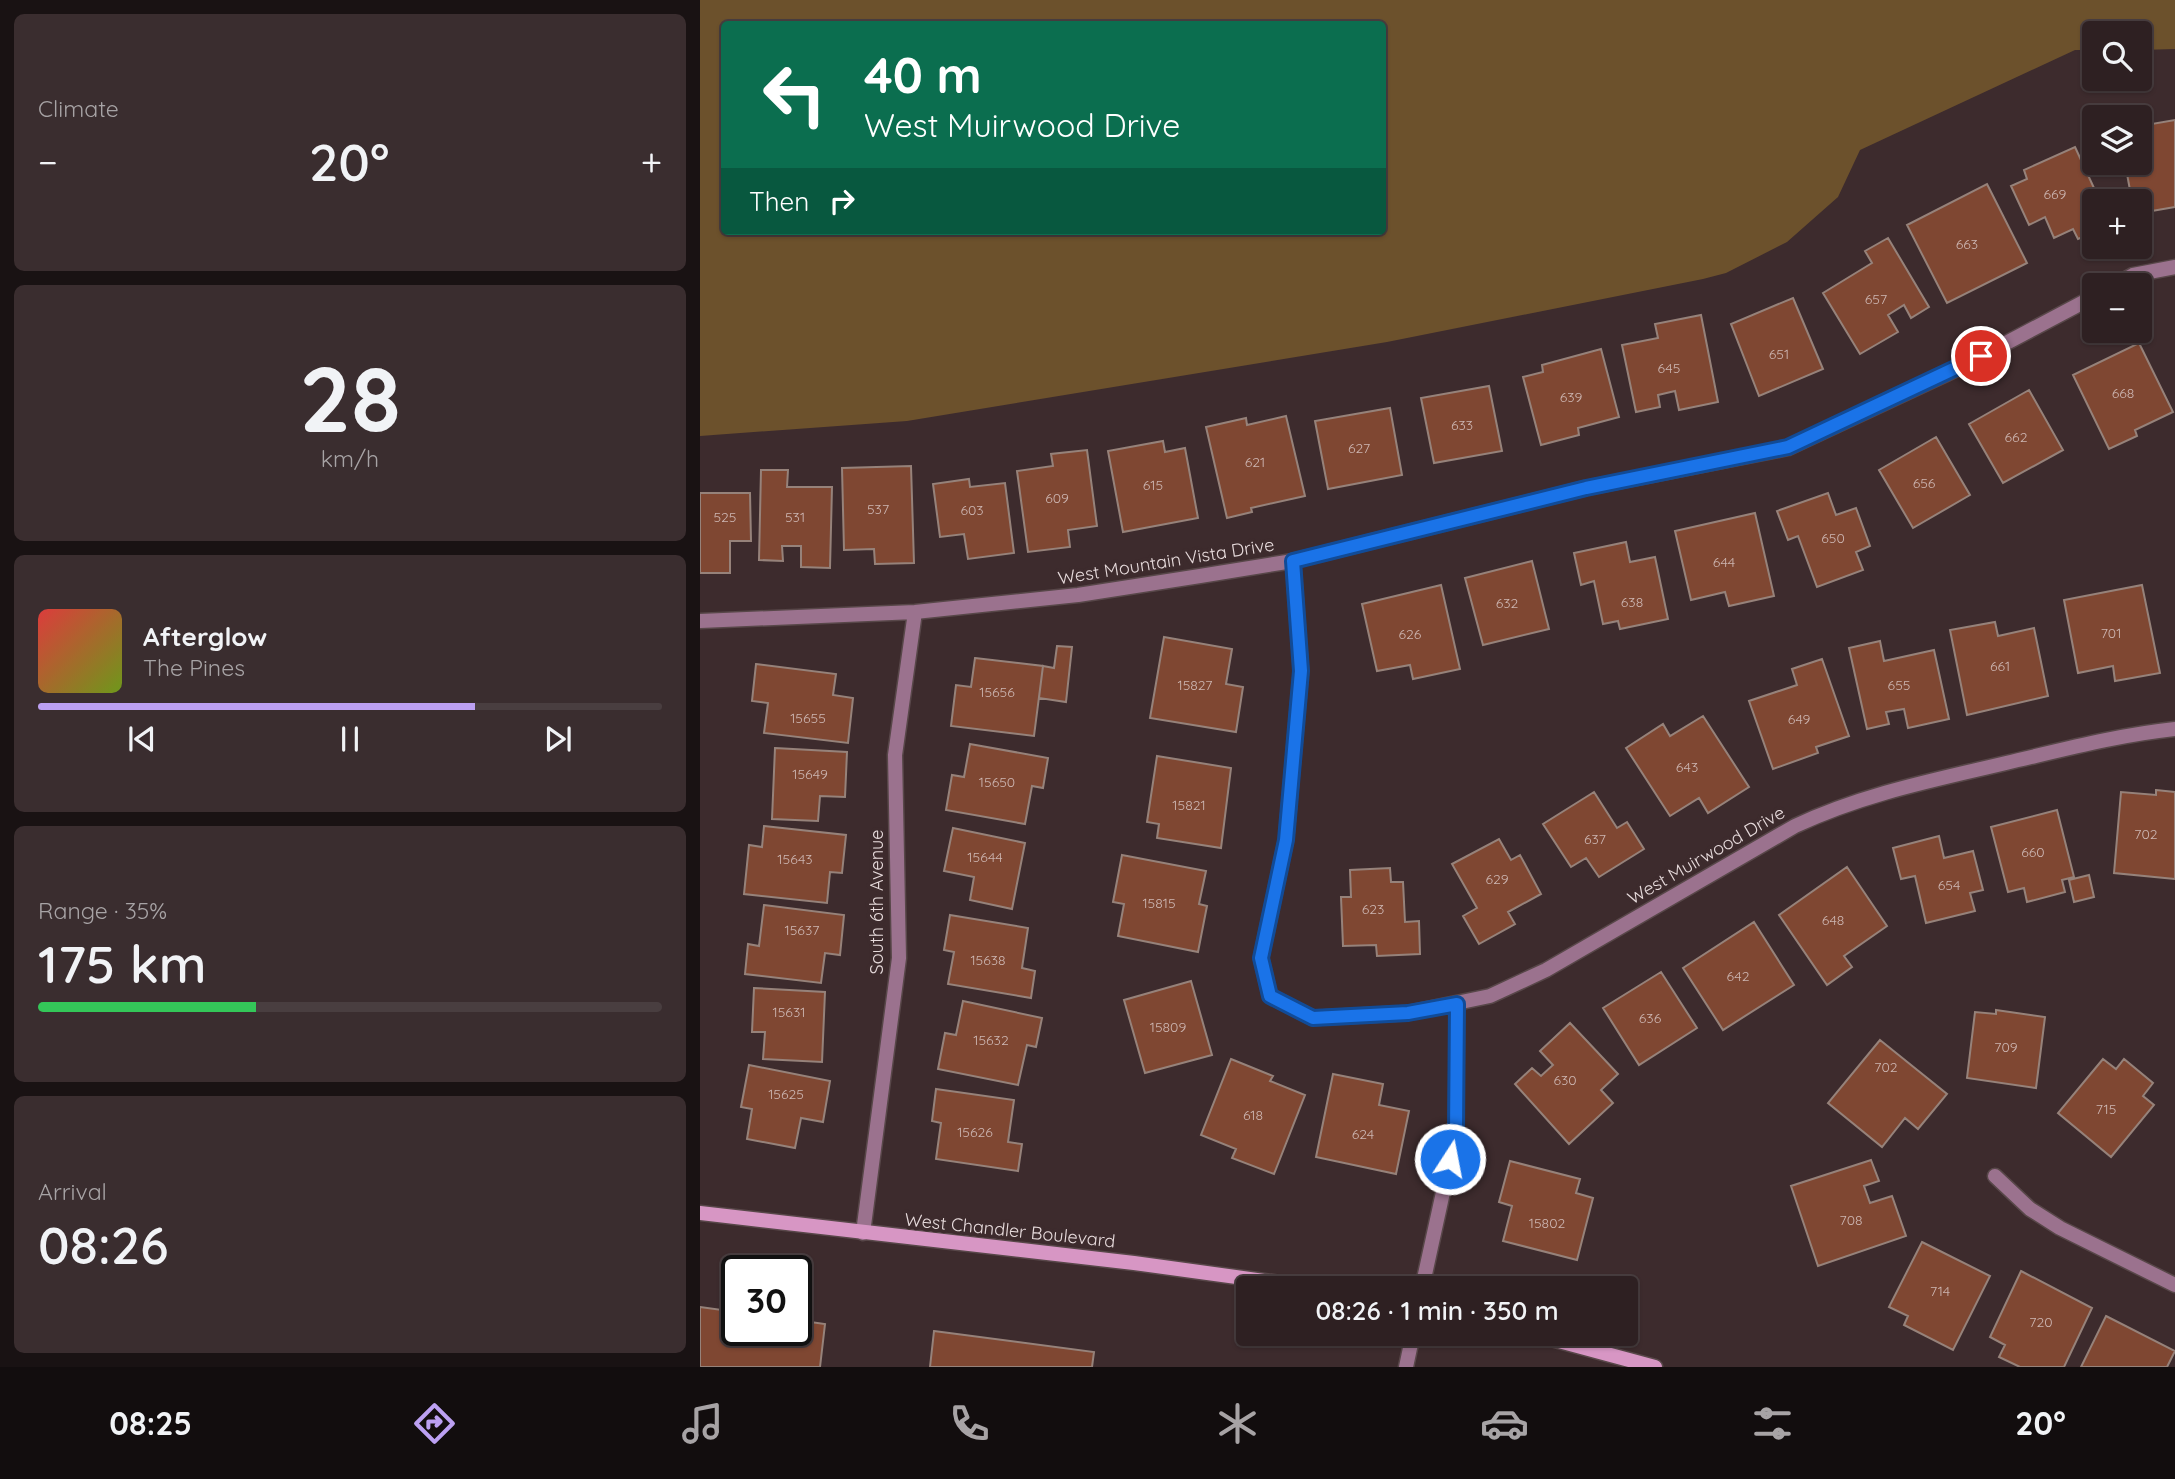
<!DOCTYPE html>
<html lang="en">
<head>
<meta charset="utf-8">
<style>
	:root { --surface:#2e2022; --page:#3a2d2f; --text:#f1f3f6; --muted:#a7a3a5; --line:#493e40; --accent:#bca0f2 }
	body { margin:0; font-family:Quicksand,sans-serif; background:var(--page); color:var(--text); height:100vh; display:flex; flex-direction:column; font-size:26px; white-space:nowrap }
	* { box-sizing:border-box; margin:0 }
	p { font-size:23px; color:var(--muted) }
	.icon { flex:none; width:38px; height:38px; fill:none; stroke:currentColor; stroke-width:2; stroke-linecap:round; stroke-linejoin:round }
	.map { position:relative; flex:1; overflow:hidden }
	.panel { display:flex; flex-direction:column; gap:14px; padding:14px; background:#191213; width:700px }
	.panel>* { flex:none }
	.hud { position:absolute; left:21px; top:21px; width:665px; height:214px; border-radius:7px; box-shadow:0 2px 5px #0004,0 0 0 2px var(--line); background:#0b6e4f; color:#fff; overflow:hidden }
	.buttons { position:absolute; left:1382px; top:21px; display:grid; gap:14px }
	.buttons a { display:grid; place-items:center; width:70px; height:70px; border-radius:7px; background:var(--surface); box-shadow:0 2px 5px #0004,0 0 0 2px var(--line); font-size:35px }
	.speed { position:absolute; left:21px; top:1255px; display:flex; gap:14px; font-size:35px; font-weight:700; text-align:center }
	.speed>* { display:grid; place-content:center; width:91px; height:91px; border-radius:50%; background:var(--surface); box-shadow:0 2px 5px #0004,0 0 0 2px var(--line); line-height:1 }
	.speed .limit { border:4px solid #111; border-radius:10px; background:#fff; color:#111 }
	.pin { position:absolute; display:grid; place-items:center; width:60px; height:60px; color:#fff; margin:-30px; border:4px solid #fff; border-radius:50%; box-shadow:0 2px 7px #0007 }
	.me { position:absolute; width:77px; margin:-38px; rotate:11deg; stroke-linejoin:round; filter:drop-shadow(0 0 5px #0008) }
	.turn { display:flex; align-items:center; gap:24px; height:147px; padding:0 28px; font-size:32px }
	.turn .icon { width:91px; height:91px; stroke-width:2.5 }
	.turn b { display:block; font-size:49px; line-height:60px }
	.then { display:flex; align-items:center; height:66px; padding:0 28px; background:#0003; gap:14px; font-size:26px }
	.big { font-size:52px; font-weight:600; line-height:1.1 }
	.panel .tile { flex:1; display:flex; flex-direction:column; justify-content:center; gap:10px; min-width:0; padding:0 24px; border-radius:10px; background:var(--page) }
	.panel .dial { align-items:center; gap:0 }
	.dial b { font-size:91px; line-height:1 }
	.song { display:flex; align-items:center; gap:21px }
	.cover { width:84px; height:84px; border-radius:10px; background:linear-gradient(135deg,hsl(0 70% 55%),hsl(80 70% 35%)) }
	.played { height:7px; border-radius:4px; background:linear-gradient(90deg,var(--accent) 70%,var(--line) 70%) }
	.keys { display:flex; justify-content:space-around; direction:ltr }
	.heat { display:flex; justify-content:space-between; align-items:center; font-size:38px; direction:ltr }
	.charge { height:10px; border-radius:5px; background:linear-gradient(90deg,#34c759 35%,var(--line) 0) }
	.trip { position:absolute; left:536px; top:1276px; width:402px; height:70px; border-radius:7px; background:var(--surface); box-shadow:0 2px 5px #0004,0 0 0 2px var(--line); font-weight:600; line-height:70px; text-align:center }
	.tab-bar { display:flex; height:112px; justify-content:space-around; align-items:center; background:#120d0e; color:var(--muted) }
	.tab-bar .icon { width:49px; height:49px }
	.tab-bar .on { color:var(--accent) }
	.tab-bar b { font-size:32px; color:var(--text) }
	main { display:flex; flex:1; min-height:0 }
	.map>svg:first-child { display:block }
	.green { fill:#6c512c; fill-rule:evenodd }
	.building { fill:#7f4732; stroke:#96827a; stroke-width:2 }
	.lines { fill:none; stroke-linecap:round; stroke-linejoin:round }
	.street-casing { stroke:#584749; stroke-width:17 }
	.secondary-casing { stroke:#584749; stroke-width:17 }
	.street { stroke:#9b728e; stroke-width:14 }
	.secondary { stroke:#d796c4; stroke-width:14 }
	.route-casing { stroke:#114b97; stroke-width:18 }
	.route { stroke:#1a73e8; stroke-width:12 }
	.labels { text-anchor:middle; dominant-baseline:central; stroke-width:7; stroke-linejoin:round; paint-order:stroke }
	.number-label { font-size:14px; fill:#cdb6b2 }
	.street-label { font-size:18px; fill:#e7dbdc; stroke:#3d2b2d }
</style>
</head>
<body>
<main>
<section class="panel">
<div class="tile"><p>Climate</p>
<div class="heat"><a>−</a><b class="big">20°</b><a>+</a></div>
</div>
<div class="tile dial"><b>28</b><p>km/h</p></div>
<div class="tile">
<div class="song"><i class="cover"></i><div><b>Afterglow</b><p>The Pines</p></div></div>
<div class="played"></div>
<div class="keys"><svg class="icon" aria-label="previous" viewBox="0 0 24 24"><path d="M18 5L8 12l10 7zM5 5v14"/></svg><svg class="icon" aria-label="pause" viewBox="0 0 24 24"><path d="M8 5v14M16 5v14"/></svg><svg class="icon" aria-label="next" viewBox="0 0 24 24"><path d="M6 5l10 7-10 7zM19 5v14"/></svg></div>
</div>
<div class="tile"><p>Range · 35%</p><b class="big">175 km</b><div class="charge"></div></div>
<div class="tile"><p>Arrival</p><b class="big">08:26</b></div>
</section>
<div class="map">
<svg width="1475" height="1367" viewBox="0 0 1475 1367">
	<rect width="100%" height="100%" fill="#3d2b2d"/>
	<!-- green -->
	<path class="green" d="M0,0H1475V49L1440,50V33H1395V50H1375L1160,150L1138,197L1087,242L1026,273L1003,279L687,342L207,421L0,436ZM24,24H682V231H24Z"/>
	<!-- building -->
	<path class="building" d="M1475,120V207L1440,213V201H1432L1425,163H1440V126Z
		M1375,147L1400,201H1395V232L1378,239L1373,229L1354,238L1345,217L1329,225L1311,186L1327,179L1324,170Z
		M1287,184L1327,263L1247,303L1207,225Z
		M1188,238L1229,307L1211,318L1204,305L1188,315L1198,332L1160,354L1123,293L1172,263L1165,251Z
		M1093,298L1123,369L1059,396L1031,324Z
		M1001,315L1018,402L979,410L975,391L958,395L960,407L936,412L922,345L958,338L955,324Z
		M1439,343L1473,412L1435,430L1437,436L1409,449L1373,375Z
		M901,349L919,417L878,428L879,435L841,445L823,377L843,372L842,365Z
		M789,386L802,451L734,463L721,398Z
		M1329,390L1363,450L1303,483L1269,424Z
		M690,408L702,475L628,489L615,421Z
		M586,416L605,496L551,508L552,512L527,518L506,427L546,418L547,425Z
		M1236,437L1270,495L1213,528L1179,470Z
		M463,441L465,452L485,448L498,518L423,532L408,451Z
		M387,450L397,526L368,530L370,547L328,552L317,471L353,466L351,454Z
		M211,466L214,563L175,564L174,549L144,550L142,468Z
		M61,470H88L87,487H132L130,568L101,567V546H82L83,561L59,560Z
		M269,479L270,487L305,483L314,553L268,559L264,534L240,537L233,484Z
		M0,493H50L51,541H30V573H0Z
		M1128,493L1136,515L1156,508L1170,546L1156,552L1163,570L1117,587L1098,536L1088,540L1077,511Z
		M1055,513L1074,596L1029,606L1025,592L991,600L975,531Z
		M926,542L930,562L955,557L968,619L920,629L918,621L903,624L894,581L881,585L874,553Z
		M832,561L849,629L783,645L765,578Z
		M741,585L760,669L713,679L710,665L677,671L662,604Z
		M1442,585L1460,673L1415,681L1413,666L1378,673L1364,600Z
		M1295,622L1298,636L1334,628L1348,696L1267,715L1250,630Z
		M464,637L532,649L526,684L543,687L536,732L450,718Z
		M1180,641L1184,661L1234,650L1249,719L1208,728L1204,709L1186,712L1189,724L1167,729L1149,648Z
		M357,646L372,647L366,702L339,698L343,666L354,668Z
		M275,658L343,666L334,736L251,726L256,685L271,687Z
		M1122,659L1149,736L1116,747L1118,753L1073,769L1049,701L1097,685L1092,669Z
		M56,664L136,674L133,695L153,698L148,743L64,733L68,703L52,701Z
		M1003,716L1049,787L1008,813L999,798L970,816L926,748L963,724L970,736Z
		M270,744L348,758L343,788L332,786L325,824L246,810L252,775L264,777Z
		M75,748L147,752L145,797L120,796L118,821L72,819Z
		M457,756L531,768L521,848L457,838L459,824L447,822Z
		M1456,790L1475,792V879L1414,873L1421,792L1456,795Z
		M894,792L917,828L927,822L944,849L899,877L886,858L871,867L843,824Z
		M1357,810L1374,877L1362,880L1365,892L1327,902L1324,888L1308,892L1291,827Z
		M64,826L146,835L142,873L130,872L127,903L44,894L49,845L62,847Z
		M253,828L325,843L312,909L270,900L274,877L244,871Z
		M1239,836L1244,858L1273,851L1283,890L1270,893L1275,911L1226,923L1215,876L1201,879L1193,848Z
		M799,839L811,860L820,855L841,894L808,912L815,924L779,944L763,916L777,908L752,864Z
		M422,855L506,871L499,904L507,906L498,952L418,936L424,904L413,902Z
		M1147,867L1187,926L1144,956L1152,967L1127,985L1079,915Z
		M690,868L691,882H703L705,922L719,921L720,954L677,956L676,945L643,946L641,897H651L650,870Z
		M1389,875L1394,897L1374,902L1369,880Z
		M64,905L144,915L140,955L125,953L121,983L45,974L48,944L59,946Z
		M250,915L328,928L322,968L335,971L331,998L248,984L254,952L244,950Z
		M1054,922L1094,985L1023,1030L983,968Z
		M961,972L997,1028L939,1065L903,1008Z
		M491,981L512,1055L445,1073L424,1000Z
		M54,988L125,992L122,1062L63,1059L65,1032H52Z
		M263,1001L342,1018L336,1047L327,1045L318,1085L238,1069L245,1033L256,1035Z
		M1296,1010L1345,1017L1336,1088L1267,1078L1275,1012L1296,1014Z
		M870,1023L918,1074L901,1090L913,1103L869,1144L815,1084L832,1068L841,1076L853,1065L840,1051Z
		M1180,1040L1247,1094L1218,1129L1205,1118L1182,1147L1128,1103Z
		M531,1059L573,1076L570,1081L605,1095L574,1174L532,1158L536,1149L501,1135Z
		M1403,1059L1416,1069L1424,1059L1453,1083L1443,1096L1454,1105L1411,1157L1358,1113Z
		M49,1065L130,1081L123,1122L101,1118L95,1148L47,1139L52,1109L41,1107Z
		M633,1074L683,1084L679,1105L709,1111L696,1174L616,1157Z
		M236,1089L314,1100L308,1142L322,1144L318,1171L236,1159L241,1123L232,1121Z
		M1171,1160L1179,1181L1164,1186L1170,1203L1192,1196L1206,1236L1118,1266L1091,1186Z
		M810,1161L880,1179L876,1193L893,1198L877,1260L803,1241L812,1206L799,1202Z
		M1222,1242L1290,1276L1253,1350L1204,1325L1208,1316L1189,1307Z
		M1321,1271L1392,1308L1364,1367H1320L1299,1357L1305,1345L1290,1337Z
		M0,1307L37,1312V1330H96V1320L125,1324L120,1367H0Z
		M1406,1316L1475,1351L1467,1367H1381Z
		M234,1331L394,1352L392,1367H230Z"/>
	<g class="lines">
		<!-- street casing -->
		<g class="street-casing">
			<path id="street" d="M1415,285L1433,275L1475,267
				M593,561L601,671L586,840L561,958L570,996L613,1018L708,1013L790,996L846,970L1095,826C1163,794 1234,780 1306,763C1362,750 1418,735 1475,729
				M0,621L215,612L378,595L500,576L593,561L886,488L1088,448L1259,368L1395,296
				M1295,1176L1330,1209L1360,1228L1475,1285
				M163,1233L199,958L195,755L215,612
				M722,1288L756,1133L757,1004
				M706,1367L713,1334"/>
		</g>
		<!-- secondary casing -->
		<g class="secondary-casing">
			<path id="secondary" d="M0,1213L434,1263L616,1288
				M833,1334L955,1367"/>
		</g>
		<!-- street -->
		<use href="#street" class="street"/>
		<!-- secondary -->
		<use href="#secondary" class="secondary"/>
	</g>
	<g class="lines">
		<!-- route casing -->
		<g class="route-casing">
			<path id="route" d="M750,1159L756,1133L757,1004L708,1013L613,1018L570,996L561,958L586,840L601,671L593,561L886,488L1088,447L1281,356"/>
		</g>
		<!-- route -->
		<use href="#route" class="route"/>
	</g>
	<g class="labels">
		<!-- number labels -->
		<g class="number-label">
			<text x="1355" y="194">669</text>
			<text x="1267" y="244">663</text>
			<text x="1176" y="299">657</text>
			<text x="1079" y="354">651</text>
			<text x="969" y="368">645</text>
			<text x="1423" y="393">668</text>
			<text x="871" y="397">639</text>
			<text x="762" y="425">633</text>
			<text x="1316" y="437">662</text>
			<text x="659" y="448">627</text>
			<text x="555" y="462">621</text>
			<text x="1224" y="483">656</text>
			<text x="453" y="485">615</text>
			<text x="357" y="498">609</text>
			<text x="178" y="509">537</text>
			<text x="272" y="510">603</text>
			<text x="25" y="517">525</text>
			<text x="95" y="517">531</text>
			<text x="1133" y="538">650</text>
			<text x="1024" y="562">644</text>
			<text x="932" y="602">638</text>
			<text x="807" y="603">632</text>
			<text x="1411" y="633">701</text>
			<text x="710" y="634">626</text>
			<text x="1300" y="666">661</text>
			<text x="495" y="685">15827</text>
			<text x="1199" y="685">655</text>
			<text x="297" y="692">15656</text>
			<text x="108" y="718">15655</text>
			<text x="1099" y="719">649</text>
			<text x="987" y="767">643</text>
			<text x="110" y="774">15649</text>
			<text x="297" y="782">15650</text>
			<text x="489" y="805">15821</text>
			<text x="1446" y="834">702</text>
			<text x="895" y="839">637</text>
			<text x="1333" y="852">660</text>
			<text x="285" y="857">15644</text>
			<text x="95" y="859">15643</text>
			<text x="797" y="879">629</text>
			<text x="1249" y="885">654</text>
			<text x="459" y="903">15815</text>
			<text x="673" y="909">623</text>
			<text x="1133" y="920">648</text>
			<text x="102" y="930">15637</text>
			<text x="288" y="960">15638</text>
			<text x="1038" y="976">642</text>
			<text x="89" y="1012">15631</text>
			<text x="950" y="1018">636</text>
			<text x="468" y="1027">15809</text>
			<text x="291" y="1040">15632</text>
			<text x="1306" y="1047">709</text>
			<text x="1186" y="1067">702</text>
			<text x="865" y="1080">630</text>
			<text x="86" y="1094">15625</text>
			<text x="1406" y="1109">715</text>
			<text x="553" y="1115">618</text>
			<text x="275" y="1132">15626</text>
			<text x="663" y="1134">624</text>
			<text x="1151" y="1220">708</text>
			<text x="847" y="1223">15802</text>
			<text x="1240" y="1291">714</text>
			<text x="1341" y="1322">720</text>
		</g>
		<!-- street labels -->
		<g class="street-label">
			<text transform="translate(466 561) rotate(-9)">West Mountain Vista Drive</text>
			<text transform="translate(1006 855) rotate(-30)">West Muirwood Drive</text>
			<text transform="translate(176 902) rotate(-90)">South 6th Avenue</text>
			<text transform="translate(310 1230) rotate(6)">West Chandler Boulevard</text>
		</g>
	</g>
</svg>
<div class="buttons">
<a><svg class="icon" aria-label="search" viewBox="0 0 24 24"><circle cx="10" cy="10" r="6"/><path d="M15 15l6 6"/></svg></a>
<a><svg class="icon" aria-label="layers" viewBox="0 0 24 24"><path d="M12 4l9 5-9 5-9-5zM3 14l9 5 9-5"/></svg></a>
<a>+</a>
<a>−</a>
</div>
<div class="speed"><div class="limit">30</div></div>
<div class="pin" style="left:1281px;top:356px;background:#d93025"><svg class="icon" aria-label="arrive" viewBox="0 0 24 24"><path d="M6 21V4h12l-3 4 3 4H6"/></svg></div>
<svg class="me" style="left:750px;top:1159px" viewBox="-20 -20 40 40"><circle r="17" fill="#1a73e8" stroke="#fff" stroke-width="3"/><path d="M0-11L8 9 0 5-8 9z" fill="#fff"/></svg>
<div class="trip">08:26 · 1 min · 350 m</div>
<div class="hud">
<div class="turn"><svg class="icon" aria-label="left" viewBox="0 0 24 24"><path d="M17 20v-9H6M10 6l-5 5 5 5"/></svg><div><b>40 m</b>West Muirwood Drive</div></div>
<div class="then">Then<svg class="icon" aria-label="right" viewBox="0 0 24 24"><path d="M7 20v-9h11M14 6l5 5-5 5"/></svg></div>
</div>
</div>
</main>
<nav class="tab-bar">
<b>08:25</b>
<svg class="icon on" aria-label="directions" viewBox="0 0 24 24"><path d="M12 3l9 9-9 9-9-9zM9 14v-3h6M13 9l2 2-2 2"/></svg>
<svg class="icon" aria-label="music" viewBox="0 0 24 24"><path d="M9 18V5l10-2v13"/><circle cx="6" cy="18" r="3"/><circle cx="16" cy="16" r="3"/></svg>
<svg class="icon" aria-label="phone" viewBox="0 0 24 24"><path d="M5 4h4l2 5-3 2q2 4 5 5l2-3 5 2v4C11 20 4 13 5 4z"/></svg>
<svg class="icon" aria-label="climate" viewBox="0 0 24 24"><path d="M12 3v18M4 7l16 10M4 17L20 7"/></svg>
<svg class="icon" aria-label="car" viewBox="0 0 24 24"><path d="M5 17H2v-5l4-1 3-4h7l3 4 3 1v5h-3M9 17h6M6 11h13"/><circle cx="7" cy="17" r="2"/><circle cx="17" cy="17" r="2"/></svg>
<svg class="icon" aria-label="filters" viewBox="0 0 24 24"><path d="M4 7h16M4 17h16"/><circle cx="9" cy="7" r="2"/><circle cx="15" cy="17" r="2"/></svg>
<b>20°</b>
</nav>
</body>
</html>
